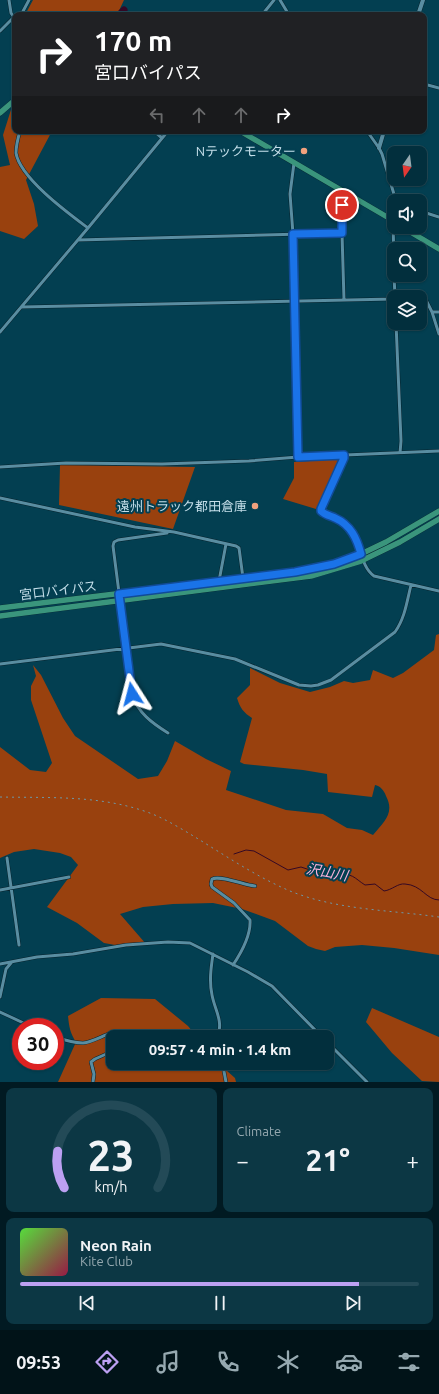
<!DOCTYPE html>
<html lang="en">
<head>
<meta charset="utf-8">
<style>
	:root { --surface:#022f3d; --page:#0c3744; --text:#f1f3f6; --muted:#96a9b0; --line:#234a57; --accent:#bca0f2 }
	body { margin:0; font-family:Ubuntu,"Noto Sans JP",sans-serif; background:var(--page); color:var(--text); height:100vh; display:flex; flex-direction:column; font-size:15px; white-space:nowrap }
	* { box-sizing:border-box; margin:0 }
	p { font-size:13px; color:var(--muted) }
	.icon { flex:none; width:22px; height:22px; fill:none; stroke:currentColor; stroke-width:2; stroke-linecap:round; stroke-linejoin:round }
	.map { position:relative; height:1082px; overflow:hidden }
	.panel { display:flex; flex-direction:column; gap:6px; padding:6px; background:#011a22; flex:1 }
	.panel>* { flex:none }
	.hud { position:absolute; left:12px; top:12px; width:415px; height:122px; border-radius:8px; box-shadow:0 1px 3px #0004,0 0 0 1px var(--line); background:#202124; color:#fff; overflow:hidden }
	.needle { width:26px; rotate:194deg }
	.controls { position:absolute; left:387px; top:146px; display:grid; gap:8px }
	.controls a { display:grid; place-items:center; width:40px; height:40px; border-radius:8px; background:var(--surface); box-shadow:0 1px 3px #0004,0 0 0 1px var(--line); font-size:20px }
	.speed { position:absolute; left:12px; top:1018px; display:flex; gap:8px; font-size:20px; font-weight:700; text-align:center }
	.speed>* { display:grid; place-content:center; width:52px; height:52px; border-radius:50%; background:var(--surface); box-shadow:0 1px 3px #0004,0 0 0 1px var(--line); line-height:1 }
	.speed .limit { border:6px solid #d22; background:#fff; color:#111 }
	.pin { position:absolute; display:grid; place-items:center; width:34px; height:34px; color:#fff; margin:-17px; border:2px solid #fff; border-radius:50%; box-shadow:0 1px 4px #0007 }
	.me { position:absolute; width:44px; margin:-22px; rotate:351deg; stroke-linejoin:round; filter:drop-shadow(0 0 3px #0008) }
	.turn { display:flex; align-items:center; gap:14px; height:84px; padding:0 16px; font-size:18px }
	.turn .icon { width:52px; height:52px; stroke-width:2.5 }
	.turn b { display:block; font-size:28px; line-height:34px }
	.lanes { display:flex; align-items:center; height:38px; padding:0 16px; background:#0003; justify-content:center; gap:20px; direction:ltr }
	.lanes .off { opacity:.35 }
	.big { font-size:30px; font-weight:600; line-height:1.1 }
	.panel .tile { flex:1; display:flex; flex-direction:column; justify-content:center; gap:6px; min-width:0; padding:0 14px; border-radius:8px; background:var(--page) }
	.panel .dial { align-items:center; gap:0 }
	.dial svg { height:104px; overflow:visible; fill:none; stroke:var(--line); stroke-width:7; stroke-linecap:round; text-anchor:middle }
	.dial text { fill:var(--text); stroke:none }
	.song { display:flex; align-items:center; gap:12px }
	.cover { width:48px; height:48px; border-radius:6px; background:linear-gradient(135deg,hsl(110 70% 55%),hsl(340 70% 35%)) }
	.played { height:4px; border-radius:2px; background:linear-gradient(90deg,var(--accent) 85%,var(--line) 85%) }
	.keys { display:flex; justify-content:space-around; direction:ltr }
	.heat { display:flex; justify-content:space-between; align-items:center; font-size:22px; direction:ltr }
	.panel .tiles { flex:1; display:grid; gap:6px; grid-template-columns:1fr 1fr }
	.tile:last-child { grid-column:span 2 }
	.trip { position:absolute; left:106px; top:1030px; width:228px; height:40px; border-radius:8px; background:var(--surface); box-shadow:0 1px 3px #0004,0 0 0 1px var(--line); font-weight:600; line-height:40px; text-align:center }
	.menu { display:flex; height:64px; justify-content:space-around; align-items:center; background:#011318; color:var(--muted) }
	.menu .icon { width:28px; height:28px }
	.menu .active { color:var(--accent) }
	.menu b { font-size:18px; color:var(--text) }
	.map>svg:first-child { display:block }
	.forest { fill:#99410e }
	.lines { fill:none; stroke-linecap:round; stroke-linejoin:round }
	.stream { stroke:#340825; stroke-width:1 }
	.river { stroke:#340825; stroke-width:7 }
	.minor-casing { stroke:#07232d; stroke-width:4 }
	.tertiary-casing { stroke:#07232d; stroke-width:5 }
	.trunk-casing { stroke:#07232d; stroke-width:6 }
	.minor { stroke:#598da1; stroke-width:3 }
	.tertiary { stroke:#598da1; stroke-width:4 }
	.trunk { stroke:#3a957c; stroke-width:5.5 }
	.rail { stroke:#6f98a6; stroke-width:1; stroke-dasharray:2 4; stroke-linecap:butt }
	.route-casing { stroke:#114b97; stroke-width:10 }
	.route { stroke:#1a73e8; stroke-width:7 }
	.poi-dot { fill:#f1a17d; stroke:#033f51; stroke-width:1.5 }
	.labels { text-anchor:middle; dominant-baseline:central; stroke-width:4; stroke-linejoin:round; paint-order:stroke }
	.poi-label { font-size:13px; fill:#c4dee9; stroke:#033f51; text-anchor:end }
	.street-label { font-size:13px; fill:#c4dee9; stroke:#033f51 }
	.water-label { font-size:14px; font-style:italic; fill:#f9b2d9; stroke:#033f51 }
</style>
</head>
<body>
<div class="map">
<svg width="439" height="1082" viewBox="0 0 439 1082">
	<rect width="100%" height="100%" fill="#033f51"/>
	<!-- forest -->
	<path class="forest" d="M33,0H124L117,15H25Z
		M15,97V131H52L26,180L34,204L38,226L24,239L0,231V167L10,165L3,135Z
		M342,459L316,509L283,499L294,478V462Z
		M60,465L195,467L173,529L59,505Z
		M439,634V955L394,948L362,945L335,947L325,951L316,949L308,946L275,921L242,909L213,903L173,904L143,907L120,914L146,944L126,947L104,943L77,923L47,907L78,865L71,857L60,853L34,849L14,852L0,858V747L30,770L46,772L52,763L31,700V686L36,676L33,665L41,675L63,718L75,736L138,779L158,776L167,761L175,741L206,759L231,771L226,790L286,810L323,814L347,828L362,830L373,835C384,822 395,813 386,796C384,790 380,786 375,785L372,797L328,792L327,774L303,770L244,764L240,762L252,718C244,713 240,708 237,698L250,685V668L280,683L310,692L330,687L344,681L353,683L370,680L373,670L393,678L403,673L434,650L436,635Z
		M101,998L155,999L188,1026L197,1037H113V1063H218L235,1078L236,1082H58L76,1042C70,1033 69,1026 68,1016Z
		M372,1008L439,1037V1082L422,1081L392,1053L366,1022Z"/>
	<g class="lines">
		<!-- stream -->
		<path class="stream" d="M234,854L246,850L254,851L288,870L301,867L310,870H318L327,871L338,876C352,872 354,878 365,885L375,884L384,891C392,890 398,883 405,884C422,885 426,900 439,900"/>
		<!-- river -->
		<path class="river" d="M119,15L124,10"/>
		<!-- minor casing -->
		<g class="minor-casing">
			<path id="minor" d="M9,0L11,13L15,19
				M280,0L289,15
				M21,15L29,0
				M262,15L274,0
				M0,31L14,17
				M424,84L439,88
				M20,131C18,138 16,146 16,153C20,178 68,213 88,228
				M154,131L162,138
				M367,131L379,148L382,154L396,201
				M294,163L290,194L293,234L298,457
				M343,191L342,233L344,300
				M420,211L439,217
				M393,221L394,265
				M78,240L342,233
				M394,275L395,297
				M420,299L425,298L432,312L439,334
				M22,307L394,299
				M432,312H439
				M396,323L401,441L400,453
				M0,332L88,228L168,131
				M344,455V458L321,509V511C324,514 328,515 332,517C340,520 347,524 352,532C362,545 360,566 374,576L439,591
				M0,467L66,463L162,464L249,461L298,457L439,451
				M0,498L135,527L174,532L236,546L239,548L243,578
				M167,533L118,540L114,542L113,546L132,694C138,713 152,723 168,733
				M219,581L226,544
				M0,664L161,644L235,659L299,685L311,686L318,685L331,680L395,632C405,618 407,601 411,585
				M7,858L19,945
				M0,890L69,877
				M213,954C211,968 209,981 212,995C215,1011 223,1019 218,1037
				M0,964L37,957L73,954L126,945L168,942L190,943L248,972L272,986L322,1037
				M233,965C241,953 251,935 250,920L234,903L212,887L211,884L212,879C221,875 244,885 255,886
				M0,997L6,969L11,963
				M0,1012L32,1027
				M55,1037C64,1040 74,1043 83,1043C99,1041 109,1029 127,1032L129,1033L128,1037
				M327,1042L367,1082
				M221,1063L223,1066L226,1082
				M93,1082L94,1074L91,1062L95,1059L113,1051"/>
		</g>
		<!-- tertiary casing -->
		<g class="tertiary-casing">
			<path id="tertiary" d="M418,15L423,0
				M379,148L384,131"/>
		</g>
		<!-- trunk casing -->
		<g class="trunk-casing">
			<path id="trunk" d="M0,113L15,100
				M240,131L394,221
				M402,227L439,249
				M0,608L287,573L334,564L361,554L386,542L439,511
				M0,616L311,576L361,561L400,542L439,519"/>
		</g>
		<!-- minor -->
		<use href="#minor" class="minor"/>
		<!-- tertiary -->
		<use href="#tertiary" class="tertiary"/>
		<!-- trunk -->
		<use href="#trunk" class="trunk"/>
		<!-- rail -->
		<path class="rail" d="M0,797C50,798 99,795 147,812C164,818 180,828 195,837C226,856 257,877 290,891C337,910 390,910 439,917"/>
	</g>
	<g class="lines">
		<!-- route casing -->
		<g class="route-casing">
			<path id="route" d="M132,694L119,594L295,572L334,564L361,554C357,539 351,525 335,518C331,516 325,515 321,511V509L344,458V455L298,457L293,234L342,233V205"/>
		</g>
		<!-- route -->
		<use href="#route" class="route"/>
	</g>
	<!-- markers -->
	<g class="poi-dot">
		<circle cx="304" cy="151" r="4"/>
		<circle cx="255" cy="506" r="4"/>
	</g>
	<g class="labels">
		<!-- poi labels -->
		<g class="poi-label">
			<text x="296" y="151">Nテックモーター</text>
			<text x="247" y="506">遠州トラック都田倉庫</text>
		</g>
		<!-- street labels -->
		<g class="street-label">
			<text transform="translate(58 590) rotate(-7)">宮口バイパス</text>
		</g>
		<!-- water labels -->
		<g class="water-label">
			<text transform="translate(327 872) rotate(10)">沢山川</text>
		</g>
	</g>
</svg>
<div class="controls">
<a><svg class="needle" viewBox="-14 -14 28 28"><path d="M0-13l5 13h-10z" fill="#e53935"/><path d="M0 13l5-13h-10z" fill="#96a9b0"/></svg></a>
<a><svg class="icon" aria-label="sound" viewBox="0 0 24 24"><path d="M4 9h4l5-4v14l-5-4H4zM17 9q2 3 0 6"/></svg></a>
<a><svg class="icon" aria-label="search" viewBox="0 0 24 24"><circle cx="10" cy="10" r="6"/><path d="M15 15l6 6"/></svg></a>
<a><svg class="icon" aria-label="layers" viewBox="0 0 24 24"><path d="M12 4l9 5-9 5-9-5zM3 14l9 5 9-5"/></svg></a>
</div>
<div class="speed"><div class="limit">30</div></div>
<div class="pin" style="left:342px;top:205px;background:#d93025"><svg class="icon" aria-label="arrive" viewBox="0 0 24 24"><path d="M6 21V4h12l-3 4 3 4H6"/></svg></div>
<svg class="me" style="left:132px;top:694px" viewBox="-20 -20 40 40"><path d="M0-17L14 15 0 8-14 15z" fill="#1a73e8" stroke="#fff" stroke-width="4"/></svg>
<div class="trip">09:57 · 4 min · 1.4 km</div>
<div class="hud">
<div class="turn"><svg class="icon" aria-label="right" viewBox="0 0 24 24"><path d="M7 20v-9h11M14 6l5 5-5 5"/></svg><div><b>170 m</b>宮口バイパス</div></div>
<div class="lanes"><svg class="icon off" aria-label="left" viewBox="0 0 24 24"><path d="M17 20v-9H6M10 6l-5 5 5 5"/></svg><svg class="icon off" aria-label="ahead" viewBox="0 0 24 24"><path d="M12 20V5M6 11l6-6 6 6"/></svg><svg class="icon off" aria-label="ahead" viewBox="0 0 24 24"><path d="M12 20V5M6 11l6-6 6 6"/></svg><svg class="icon" aria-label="right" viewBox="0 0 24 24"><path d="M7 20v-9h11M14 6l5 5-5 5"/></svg></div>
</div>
</div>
<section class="panel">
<div class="tiles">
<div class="tile dial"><svg viewBox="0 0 100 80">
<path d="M14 69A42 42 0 1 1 86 69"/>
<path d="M14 69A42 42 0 0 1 9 41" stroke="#bca0f2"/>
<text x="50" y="56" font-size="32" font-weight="700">23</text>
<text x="50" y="72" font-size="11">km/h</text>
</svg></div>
<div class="tile"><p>Climate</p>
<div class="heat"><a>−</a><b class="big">21°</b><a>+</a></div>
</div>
<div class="tile">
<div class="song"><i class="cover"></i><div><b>Neon Rain</b><p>Kite Club</p></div></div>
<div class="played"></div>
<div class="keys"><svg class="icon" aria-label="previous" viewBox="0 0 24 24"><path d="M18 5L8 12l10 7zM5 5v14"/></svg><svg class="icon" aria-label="pause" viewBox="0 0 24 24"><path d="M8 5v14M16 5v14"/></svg><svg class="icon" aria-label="next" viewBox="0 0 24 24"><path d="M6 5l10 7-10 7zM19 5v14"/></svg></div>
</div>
</div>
</section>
<nav class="menu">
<b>09:53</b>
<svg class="icon active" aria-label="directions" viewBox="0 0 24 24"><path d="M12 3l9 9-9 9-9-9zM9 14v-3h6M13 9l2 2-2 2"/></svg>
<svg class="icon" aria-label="music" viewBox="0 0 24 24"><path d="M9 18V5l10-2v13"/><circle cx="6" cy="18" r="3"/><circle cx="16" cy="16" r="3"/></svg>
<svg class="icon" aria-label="phone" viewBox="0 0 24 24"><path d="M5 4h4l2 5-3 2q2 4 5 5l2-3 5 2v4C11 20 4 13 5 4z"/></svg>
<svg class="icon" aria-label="climate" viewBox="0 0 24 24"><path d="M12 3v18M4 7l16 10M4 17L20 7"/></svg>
<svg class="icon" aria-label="car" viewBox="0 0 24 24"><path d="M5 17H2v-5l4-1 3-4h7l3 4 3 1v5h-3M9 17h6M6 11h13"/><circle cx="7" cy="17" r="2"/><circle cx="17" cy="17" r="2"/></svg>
<svg class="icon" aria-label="filters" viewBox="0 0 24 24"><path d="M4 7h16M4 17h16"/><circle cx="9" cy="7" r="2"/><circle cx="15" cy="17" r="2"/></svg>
</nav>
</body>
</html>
